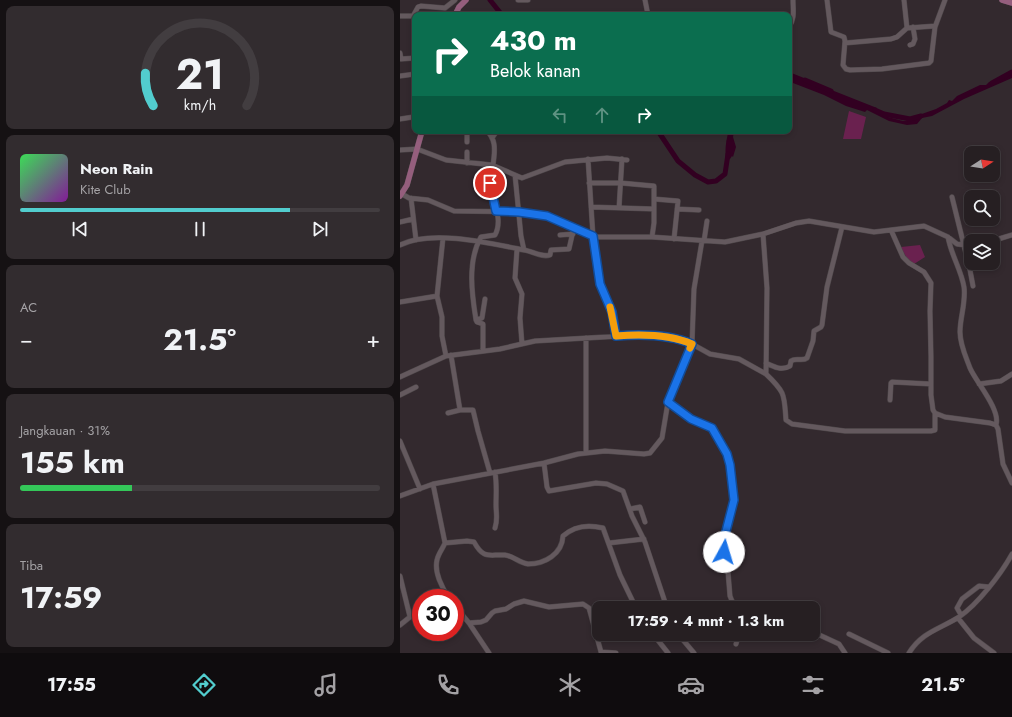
<!DOCTYPE html>
<html lang="id">
<head>
<meta charset="utf-8">
<style>
	:root { --surface:#261f22; --page:#322c2f; --text:#f1f3f6; --muted:#a4a2a5; --line:#423d40; --accent:#52cdce }
	body { margin:0; font-family:Jost,sans-serif; background:var(--page); color:var(--text); height:100vh; display:flex; flex-direction:column; font-size:15px; white-space:nowrap }
	* { box-sizing:border-box; margin:0 }
	p { font-size:13px; color:var(--muted) }
	.icon { flex:none; width:22px; height:22px; fill:none; stroke:currentColor; stroke-width:2; stroke-linecap:round; stroke-linejoin:round }
	.map { position:relative; flex:1; overflow:hidden }
	.details { display:flex; flex-direction:column; gap:6px; padding:6px; background:#151113; width:400px }
	.details>* { flex:none }
	.banner { position:absolute; left:12px; top:12px; width:380px; height:122px; border-radius:8px; box-shadow:0 2px 6px #0003,0 0 0 1px var(--line); background:#0b6e4f; color:#fff; overflow:hidden }
	.needle { width:26px; rotate:78deg }
	.controls { position:absolute; left:564px; top:146px; display:grid; gap:8px }
	.controls a { display:grid; place-items:center; width:36px; height:36px; border-radius:8px; background:var(--surface); box-shadow:0 2px 6px #0003,0 0 0 1px var(--line); font-size:20px }
	.speed { position:absolute; left:12px; top:589px; display:flex; gap:8px; font-size:20px; font-weight:700; text-align:center }
	.speed>* { display:grid; place-content:center; width:52px; height:52px; border-radius:50%; background:var(--surface); box-shadow:0 2px 6px #0003,0 0 0 1px var(--line); line-height:1 }
	.speed .limit { border:6px solid #d22; background:#fff; color:#111 }
	.pin { position:absolute; display:grid; place-items:center; width:34px; height:34px; color:#fff; margin:-17px; border:2px solid #fff; border-radius:50%; box-shadow:0 1px 4px #0007 }
	.me { position:absolute; width:44px; margin:-22px; rotate:6deg; stroke-linejoin:round; filter:drop-shadow(0 0 3px #0008) }
	.turn { display:flex; align-items:center; gap:14px; height:84px; padding:0 12px; font-size:18px }
	.turn .icon { width:52px; height:52px; stroke-width:2.5 }
	.turn b { display:block; font-size:28px; line-height:34px }
	.lanes { display:flex; align-items:center; height:38px; padding:0 12px; background:#0003; justify-content:center; gap:20px; direction:ltr }
	.lanes .off { opacity:.35 }
	.big { font-size:30px; font-weight:700; line-height:1.1 }
	.details .tile { flex:1; display:flex; flex-direction:column; justify-content:center; gap:6px; min-width:0; padding:0 14px; border-radius:8px; background:var(--page) }
	.details .dial { align-items:center; gap:0 }
	.dial svg { height:104px; overflow:visible; fill:none; stroke:var(--line); stroke-width:7; stroke-linecap:round; text-anchor:middle }
	.dial text { fill:var(--text); stroke:none }
	.song { display:flex; align-items:center; gap:12px }
	.cover { width:48px; height:48px; border-radius:6px; background:linear-gradient(135deg,hsl(130 70% 55%),hsl(290 70% 35%)) }
	.played { height:4px; border-radius:2px; background:linear-gradient(90deg,var(--accent) 75%,var(--line) 75%) }
	.keys { display:flex; justify-content:space-around; direction:ltr }
	.heat { display:flex; justify-content:space-between; align-items:center; font-size:22px; direction:ltr }
	.charge { height:6px; border-radius:3px; background:linear-gradient(90deg,#34c759 31%,var(--line) 0) }
	.trip { position:absolute; left:192px; top:601px; width:228px; height:40px; border-radius:8px; background:var(--surface); box-shadow:0 2px 6px #0003,0 0 0 1px var(--line); font-weight:700; line-height:40px; text-align:center }
	.menu { display:flex; height:64px; justify-content:space-around; align-items:center; background:#0f0c0e; color:var(--muted) }
	.menu .icon { width:28px; height:28px }
	.menu .selected { color:var(--accent) }
	.menu b { font-size:18px; color:var(--text) }
	main { display:flex; flex:1; min-height:0 }
	.map>svg:first-child { display:block }
	.green { fill:#6a214f }
	.water { fill:#320021 }
	.lines { fill:none; stroke-linecap:round; stroke-linejoin:round }
	.river { stroke:#320021; stroke-width:5 }
	.minor-casing { stroke:#4f484b; stroke-width:5.5 }
	.major-casing { stroke:#4f484b; stroke-width:6 }
	.minor { stroke:#64595e; stroke-width:4.5 }
	.major { stroke:#955e7d; stroke-width:5.5 }
	.route-casing { stroke:#114b97; stroke-width:10 }
	.route { stroke:#1a73e8; stroke-width:7 }
	.slow { stroke:#f59e0b; stroke-width:7 }
</style>
</head>
<body>
<main>
<section class="details">
<div class="tile dial"><svg viewBox="0 0 100 80">
<path d="M14 69A42 42 0 1 1 86 69"/>
<path d="M14 69A42 42 0 0 1 8 44" stroke="#52cdce"/>
<text x="50" y="56" font-size="32" font-weight="700">21</text>
<text x="50" y="72" font-size="11">km/h</text>
</svg></div>
<div class="tile">
<div class="song"><i class="cover"></i><div><b>Neon Rain</b><p>Kite Club</p></div></div>
<div class="played"></div>
<div class="keys"><svg class="icon" aria-label="previous" viewBox="0 0 24 24"><path d="M18 5L8 12l10 7zM5 5v14"/></svg><svg class="icon" aria-label="pause" viewBox="0 0 24 24"><path d="M8 5v14M16 5v14"/></svg><svg class="icon" aria-label="next" viewBox="0 0 24 24"><path d="M6 5l10 7-10 7zM19 5v14"/></svg></div>
</div>
<div class="tile"><p>AC</p>
<div class="heat"><a>−</a><b class="big">21.5°</b><a>+</a></div>
</div>
<div class="tile"><p>Jangkauan · 31%</p><b class="big">155 km</b><div class="charge"></div></div>
<div class="tile"><p>Tiba</p><b class="big">17:59</b></div>
</section>
<div class="map">
<svg width="612" height="653" viewBox="0 0 612 653">
	<rect width="100%" height="100%" fill="#33292e"/>
	<!-- green -->
	<path class="green" d="M449,111L466,117L461,139H443Z
		M520,245L525,257L514,264C507,260 504,254 501,247Z"/>
	<!-- water -->
	<path class="water" d="M389,72L409,80L412,85L429,89L477,108V109L484,116L503,121H511L516,116L536,109L547,103L549,100L552,101L557,96L580,85H586L589,82L598,80L607,76L612,72V78L564,99L532,116L522,118L517,124L507,125L489,121L467,110L465,112L446,106L424,95L393,83L392,82L391,78H389Z
		M328,131H334L333,137L336,147L333,157L332,156L330,159L325,161C326,159 325,150 326,144C326,140 328,136 328,131Z"/>
	<g class="lines">
		<!-- river -->
		<path class="river" d="M90,0L102,15
			M405,80L431,91
			M592,83L612,72
			M475,110L484,114L510,119L521,116
			M258,131L278,161L295,175L308,182L316,181L325,174L328,154"/>
		<!-- minor casing -->
		<g class="minor-casing">
			<path id="minor" d="M118,0H128
				M245,0L248,15
				M427,0L431,32L444,37L445,41L443,65L446,69L450,70L482,69L529,63L531,61L535,27L545,0
				M504,0L507,28
				M0,16H13L18,7L21,6L45,8L55,0
				M389,27C395,19 393,10 393,0
				M445,43L491,39L497,37L507,28L535,26
				M510,45L513,44L515,39L513,27
				M0,53L1,59L15,58
				M0,76L15,74
				M0,119L13,117
				M67,131V142
				M92,138L97,131
				M0,150L17,149L46,160L92,165L122,178L165,162L207,158L227,160
				M188,159L193,236L198,272L200,284L212,312L216,336
				M67,163V152
				M115,175L121,236L124,250
				M189,183H221L254,186V223L252,237
				M2,194L9,198L28,200L54,211L119,212L147,216L197,237H252L325,242L363,234L396,223L409,221L474,232L524,226L548,237L557,244L564,245L571,244
				M552,197L570,270L573,286
				M11,198L16,240
				M254,199L278,201L274,239
				M191,207L254,209
				M219,208L222,159
				M277,209L299,210
				M0,222L13,219
				M491,230L503,257L509,263L524,272L531,283L530,311L531,357V395L533,410L535,413L545,417L590,423L596,425L598,429L603,464L612,483
				M160,235L173,234
				M548,237C551,255 561,269 564,287C566,303 560,317 560,332C560,345 566,357 570,368C576,382 601,410 596,425
				M43,238L37,296L42,317V336L46,356
				M304,241L307,221
				M592,241L612,235
				M0,245C31,229 90,243 124,250C132,251 142,258 150,255L151,250L169,249L174,227
				M117,249L115,278L122,294L120,318L122,344
				M0,302L37,296
				M76,320L82,318L85,299
				M83,351V324L77,322L76,320C72,295 67,261 81,237L95,235C104,219 91,198 91,182C91,170 96,157 94,144C93,138 91,135 87,131
				M51,355L60,410
				M366,363C374,367 382,371 390,366L391,361C396,357 402,362 407,358L413,341L414,331L421,327L422,325L427,287L442,227
				M366,374C386,393 384,395 386,420L392,424L445,431H531L535,430V413
				M0,377L46,356L100,349L135,341L222,336H255L279,339L292,344L310,354L339,359L366,374L367,288L363,234
				M579,384L601,381L612,374
				M0,395L16,387
				M490,400L491,383L492,382L531,384
				M268,402L295,421L312,428L327,454L330,465L334,500L323,547L328,572L330,596L332,601L339,608
				M48,413L60,410H73L78,431L90,473
				M0,441L20,489
				M186,453V338
				M144,463L147,487L149,491L196,483L207,484L223,491L232,516L245,542L267,608
				M33,484L45,543C43,548 38,554 37,560C34,572 42,588 49,598
				M0,496L33,484L144,463L178,454L205,451L244,454L250,453L262,438L268,402L292,344L294,289L302,241
				M230,509L240,507L245,522
				M95,528C98,519 96,514 96,505C96,493 97,484 95,472
				M45,543L67,541L74,542C84,560 89,554 105,555C113,556 120,563 128,564C145,564 162,554 163,536C174,526 187,524 203,528L220,575L236,608
				M209,543L244,539
				M0,576L10,617L0,625
				M55,606L69,623L89,653
				M561,615L557,608L562,599L579,586L589,587
				M558,618L574,638L594,653
				M69,623L81,622L86,620L92,613L95,611L106,609L114,604L124,601L149,607L183,604L189,608L201,652L216,653
				M413,632L439,644L445,653
				M253,634L268,653
				M278,634L294,653
				M449,634L488,653
				M336,644L339,634
				M509,653C522,632 540,629 559,617C578,604 601,574 612,554"/>
		</g>
		<!-- major casing -->
		<g class="major-casing">
			<path id="major" d="M602,0L612,3
				M55,15L59,7L66,0
				M0,196L7,185L22,131"/>
		</g>
		<!-- minor -->
		<use href="#minor" class="minor"/>
		<!-- major -->
		<use href="#major" class="major"/>
	</g>
	<g class="lines">
		<!-- route casing -->
		<g class="route-casing">
			<path id="route" d="M90,183L96,211L119,212L147,216L193,236L200,284L212,312L216,336C241,334 269,334 292,344L268,402L291,419L312,428L327,454L330,465L334,500L324,539V552"/>
		</g>
		<!-- route -->
		<use href="#route" class="route"/>
		<!-- slow -->
		<path class="slow" d="M210,307L216,336C241,334 269,334 292,344L290,348"/>
	</g>
</svg>
<div class="controls">
<a><svg class="needle" viewBox="-14 -14 28 28"><path d="M0-13l5 13h-10z" fill="#e53935"/><path d="M0 13l5-13h-10z" fill="#a4a2a5"/></svg></a>
<a><svg class="icon" aria-label="search" viewBox="0 0 24 24"><circle cx="10" cy="10" r="6"/><path d="M15 15l6 6"/></svg></a>
<a><svg class="icon" aria-label="layers" viewBox="0 0 24 24"><path d="M12 4l9 5-9 5-9-5zM3 14l9 5 9-5"/></svg></a>
</div>
<div class="speed"><div class="limit">30</div></div>
<div class="pin" style="left:90px;top:183px;background:#d93025"><svg class="icon" aria-label="arrive" viewBox="0 0 24 24"><path d="M6 21V4h12l-3 4 3 4H6"/></svg></div>
<svg class="me" style="left:324px;top:552px" viewBox="-20 -20 40 40"><circle r="19" fill="#fff"/><path d="M0-13L10 11 0 6-10 11z" fill="#1a73e8"/></svg>
<div class="trip">17:59 · 4 mnt · 1.3 km</div>
<div class="banner">
<div class="turn"><svg class="icon" aria-label="right" viewBox="0 0 24 24"><path d="M7 20v-9h11M14 6l5 5-5 5"/></svg><div><b>430 m</b>Belok kanan</div></div>
<div class="lanes"><svg class="icon off" aria-label="left" viewBox="0 0 24 24"><path d="M17 20v-9H6M10 6l-5 5 5 5"/></svg><svg class="icon off" aria-label="ahead" viewBox="0 0 24 24"><path d="M12 20V5M6 11l6-6 6 6"/></svg><svg class="icon" aria-label="right" viewBox="0 0 24 24"><path d="M7 20v-9h11M14 6l5 5-5 5"/></svg></div>
</div>
</div>
</main>
<nav class="menu">
<b>17:55</b>
<svg class="icon selected" aria-label="directions" viewBox="0 0 24 24"><path d="M12 3l9 9-9 9-9-9zM9 14v-3h6M13 9l2 2-2 2"/></svg>
<svg class="icon" aria-label="music" viewBox="0 0 24 24"><path d="M9 18V5l10-2v13"/><circle cx="6" cy="18" r="3"/><circle cx="16" cy="16" r="3"/></svg>
<svg class="icon" aria-label="phone" viewBox="0 0 24 24"><path d="M5 4h4l2 5-3 2q2 4 5 5l2-3 5 2v4C11 20 4 13 5 4z"/></svg>
<svg class="icon" aria-label="climate" viewBox="0 0 24 24"><path d="M12 3v18M4 7l16 10M4 17L20 7"/></svg>
<svg class="icon" aria-label="car" viewBox="0 0 24 24"><path d="M5 17H2v-5l4-1 3-4h7l3 4 3 1v5h-3M9 17h6M6 11h13"/><circle cx="7" cy="17" r="2"/><circle cx="17" cy="17" r="2"/></svg>
<svg class="icon" aria-label="filters" viewBox="0 0 24 24"><path d="M4 7h16M4 17h16"/><circle cx="9" cy="7" r="2"/><circle cx="15" cy="17" r="2"/></svg>
<b>21.5°</b>
</nav>
</body>
</html>
